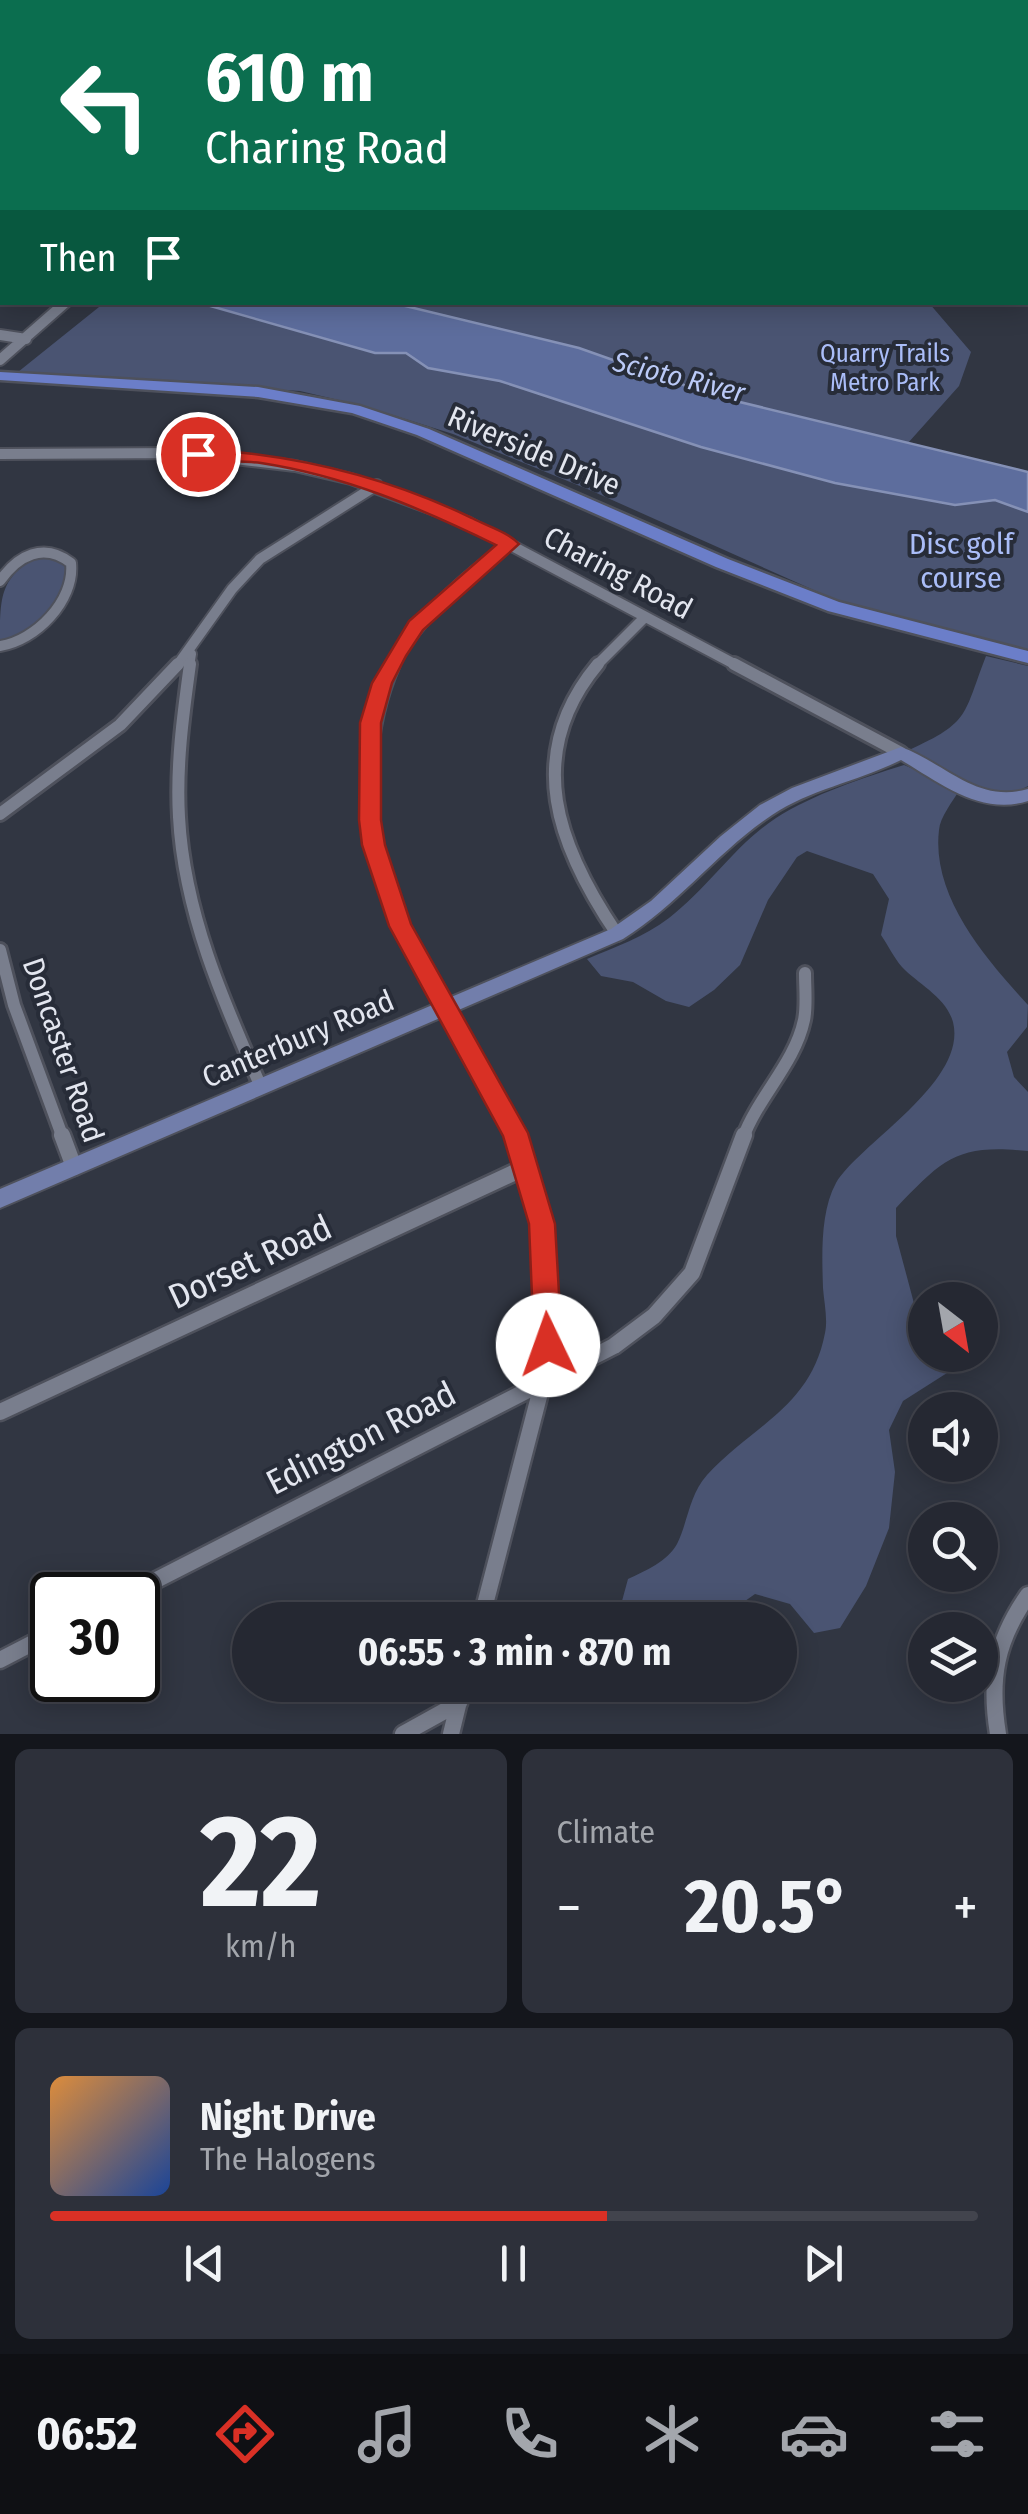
<!DOCTYPE html>
<html lang="en">
<head>
<meta charset="utf-8">
<style>
	:root { --surface:#252832; --page:#2d303a; --text:#f1f3f6; --muted:#a3a6ac; --line:#42444d; --accent:#d93025 }
	body { margin:0; font-family:"Fira Sans Condensed",sans-serif; background:var(--page); color:var(--text); height:100vh; display:flex; flex-direction:column; font-size:38px; white-space:nowrap }
	* { box-sizing:border-box; margin:0 }
	p { font-size:32px; color:var(--muted) }
	.icon { flex:none; width:55px; height:55px; fill:none; stroke:currentColor; stroke-width:2; stroke-linecap:round; stroke-linejoin:round }
	.map { position:relative; height:1734px; overflow:hidden }
	.side { display:flex; flex-direction:column; gap:15px; padding:15px; background:#14161c; flex:1 }
	.side>* { flex:none }
	.guide { position:absolute; left:0px; top:0px; width:1030px; height:305px; box-shadow:0 5px 25px #0003,0 0 0 2px var(--line); background:#0b6e4f; color:#fff; overflow:hidden }
	.needle { width:65px; rotate:149deg }
	.controls { position:absolute; left:908px; top:1282px; display:grid; gap:20px }
	.controls a { display:grid; place-items:center; width:90px; height:90px; border-radius:50%; background:var(--surface); box-shadow:0 5px 25px #0003,0 0 0 2px var(--line); font-size:50px }
	.speed { position:absolute; left:30px; top:1572px; display:flex; gap:20px; font-size:50px; font-weight:700; text-align:center }
	.speed>* { display:grid; place-content:center; width:130px; height:130px; border-radius:50%; background:var(--surface); box-shadow:0 5px 25px #0003,0 0 0 2px var(--line); line-height:1 }
	.speed .limit { border:5px solid #111; border-radius:15px; background:#fff; color:#111 }
	.pin { position:absolute; display:grid; place-items:center; width:85px; height:85px; color:#fff; margin:-42px; border:5px solid #fff; border-radius:50%; box-shadow:0 2px 10px #0007 }
	.me { position:absolute; width:110px; margin:-55px; rotate:357deg; stroke-linejoin:round; filter:drop-shadow(0 0 8px #0008) }
	.turn { display:flex; align-items:center; gap:35px; height:210px; padding:0 40px; font-size:45px }
	.turn .icon { width:130px; height:130px; stroke-width:2.5 }
	.turn b { display:block; font-size:70px; line-height:85px }
	.then { display:flex; align-items:center; height:95px; padding:0 40px; background:#0003; gap:20px; font-size:38px }
	.big { font-size:75px; font-weight:700; line-height:1.1 }
	.side .widget { flex:1; display:flex; flex-direction:column; justify-content:center; gap:15px; min-width:0; padding:0 35px; border-radius:15px; background:var(--page) }
	.side .dial { align-items:center; gap:0 }
	.dial b { font-size:130px; line-height:1 }
	.song { display:flex; align-items:center; gap:30px }
	.cover { width:120px; height:120px; border-radius:15px; background:linear-gradient(135deg,hsl(30 70% 55%),hsl(220 70% 35%)) }
	.played { height:10px; border-radius:5px; background:linear-gradient(90deg,var(--accent) 60%,var(--line) 60%) }
	.keys { display:flex; justify-content:space-around; direction:ltr }
	.heat { display:flex; justify-content:space-between; align-items:center; font-size:55px; direction:ltr }
	.side .tiles { flex:1; display:grid; gap:15px; grid-template-columns:1fr 1fr }
	.widget:last-child { grid-column:span 2 }
	.trip { position:absolute; left:232px; top:1602px; width:565px; height:100px; border-radius:50px; background:var(--surface); box-shadow:0 5px 25px #0003,0 0 0 2px var(--line); font-weight:700; line-height:100px; text-align:center }
	.tabs { display:flex; height:160px; justify-content:space-around; align-items:center; background:#0f1014; color:var(--muted) }
	.tabs .icon { width:70px; height:70px }
	.tabs .on { color:var(--accent) }
	.tabs b { font-size:45px; color:var(--text) }
	.map>svg:first-child { display:block }
	.green { fill:#4a5472 }
	.water { fill:#5d6d9d; stroke:#8591b6; stroke-width:2.5 }
	.lines { fill:none; stroke-linecap:round; stroke-linejoin:round }
	.street-far3-casing { stroke:#4e515c; stroke-width:11 }
	.street-far2-casing { stroke:#4e515c; stroke-width:14 }
	.street-far1-casing { stroke:#4e515c; stroke-width:18 }
	.street-casing { stroke:#4e515c; stroke-width:21 }
	.secondary-casing { stroke:#4e515c; stroke-width:4 }
	.primary-casing { stroke:#4e515c; stroke-width:5 }
	.street-far3 { stroke:#797e8d; stroke-width:8 }
	.street-far2 { stroke:#797e8d; stroke-width:10 }
	.street-far1 { stroke:#797e8d; stroke-width:12 }
	.street { stroke:#797e8d; stroke-width:16 }
	.secondary { fill:#727eab; fill-rule:evenodd }
	.primary { fill:#6b7ec9; fill-rule:evenodd }
	.route { fill:#d93025; stroke:#8d1f18; stroke-width:2.5 }
	.labels { text-anchor:middle; dominant-baseline:central; stroke-width:8; stroke-linejoin:round; paint-order:stroke }
	.far-park-label { font-size:25px; fill:#aabdf8; stroke:#272c38 }
	.far-water-label { font-size:28px; font-style:italic; fill:#bbcaf7; stroke:#272c38 }
	.street-label { font-size:30px; fill:#e3e6ef; stroke:#272c38 }
	.park-label { font-size:30px; fill:#aabdf8; stroke:#272c38 }
	.near-street-label { font-size:35px; fill:#e3e6ef; stroke:#272c38 }
</style>
</head>
<body>
<div class="map">
<svg width="1028" height="1734" viewBox="0 0 1028 1734">
	<rect width="100%" height="100%" fill="#313642"/>
	<!-- green -->
	<path class="green" d="M398,0H1028V62V2Z
		M104,303H200L375,353H406L428,368L500,381L701,447L835,483L955,505L995,500L1028,512V650L845,604L592,491L453,434L364,406L300,391L18,372Z
		M393,303H929L971,352L959,386L908,443L715,396L579,348Z
		M41,555L66,563C70,583 48,620 34,634L0,642C0,596 0,576 41,555Z
		M986,656L1028,666V786C991,808 942,768 909,750C971,722 963,715 986,656Z
		M904,765L960,789C953,801 940,817 939,830C931,897 987,960 1028,1005L1027,1027L1007,1052L1014,1077L1028,1092V1151C957,1144 944,1158 896,1208V1236L915,1307L925,1320V1355H947V1373L903,1401L889,1430L895,1472L889,1528L866,1586L840,1628L814,1633L790,1604L755,1594L718,1620H635L622,1601L628,1579C645,1571 668,1561 677,1544C688,1522 689,1495 707,1475C753,1425 811,1407 825,1333C828,1319 824,1302 823,1288C822,1256 820,1212 836,1183C860,1143 968,1082 953,1022C946,997 918,984 902,967C894,958 888,945 881,935L889,899L873,874L807,851L797,857L768,900L740,965L714,990L689,1007L666,1001L633,982L601,976L587,959C615,947 644,937 669,918C708,888 735,845 776,818C814,794 862,778 904,765Z"/>
	<!-- water -->
	<path class="water" d="M200,303H393L579,348L715,396L1028,472V512L995,500L955,505L835,483L701,447L500,381L428,368L406,353H375Z"/>
	<g class="lines">
		<!-- street-far3 casing -->
		<g class="street-far3-casing">
			<path id="street-far3" d="M477,0L481,2
				M24,2L28,0"/>
		</g>
		<!-- street-far2 casing -->
		<g class="street-far2-casing">
			<path id="street-far2" d="M0,335L26,339
				M0,360L66,302
				M0,454L181,453L295,466L351,479L467,522L738,666
				M0,581C18,555 44,542 71,563C75,601 35,641 0,646
				M177,666L232,589L260,559L377,485
				M189,666L191,654
				M392,666C422,614 461,580 509,544
				M596,666L645,617"/>
		</g>
		<!-- street-far1 casing -->
		<g class="street-far1-casing">
			<path id="street-far1" d="M190,664C183,715 176,766 179,817C184,912 223,1001 261,1087
				M393,664C353,756 367,863 413,951C446,1014 490,1071 516,1138
				M598,664C522,755 558,847 617,934
				M734,664L901,753
				M0,814L120,725L178,664
				M0,950L14,1005L63,1138
				M743,1138C758,1097 795,1063 804,1020C807,1006 805,988 805,973"/>
		</g>
		<!-- street casing -->
		<g class="street-casing">
			<path id="street" d="M62,1135L74,1167
				M0,1412L526,1167
				M127,1595L614,1346L654,1316L692,1273L744,1135
				M481,1620L543,1381C553,1296 544,1216 515,1135
				M0,1660L52,1633
				M403,1734L459,1703
				M451,1734L463,1685
				M998,1734C989,1679 996,1641 1028,1595"/>
		</g>
		<!-- secondary casing -->
		<g class="secondary-casing">
			<path id="secondary" d="M901,747C945,763 977,804 1028,789V801C981,816 940,783 901,760C859,781 811,789 772,815C718,851 679,904 623,939L0,1208V1189L611,929L651,901L721,836L760,805L792,788Z"/>
		</g>
		<!-- primary casing -->
		<g class="primary-casing">
			<path id="primary" d="M0,372L258,387L360,406L429,429L728,559L839,602L1028,651V663L828,611L716,567L417,435L352,413L258,397L0,380Z"/>
		</g>
		<!-- street-far3 -->
		<use href="#street-far3" class="street-far3"/>
		<!-- street-far2 -->
		<use href="#street-far2" class="street-far2"/>
		<!-- street-far1 -->
		<use href="#street-far1" class="street-far1"/>
		<!-- street -->
		<use href="#street" class="street"/>
		<!-- secondary -->
		<use href="#secondary" class="secondary"/>
		<!-- primary -->
		<use href="#primary" class="primary"/>
	</g>
	<!-- route -->
	<path class="route" d="M198,449C294,454 385,476 472,518C487,526 508,532 519,544L423,630L406,656L392,683L381,723V820L385,845L411,924L528,1133L555,1224L562,1345L558,1355L548,1359L538,1355L534,1345L529,1224L503,1136L389,926L362,845L359,820L360,723L372,683L409,621L496,545C420,508 346,476 261,463C238,460 214,463 191,458L189,454Z"/>
	<g class="labels">
		<!-- far-park labels -->
		<g class="far-park-label">
			<text x="885" y="354">Quarry Trails<tspan x="885" dy="29">Metro Park</tspan></text>
		</g>
		<!-- far-water labels -->
		<g class="far-water-label">
			<text transform="translate(679 377) rotate(14)">Scioto River</text>
		</g>
		<!-- street labels -->
		<g class="street-label">
			<text transform="translate(534 451) rotate(23)">Riverside Drive</text>
			<text transform="translate(618 573) rotate(28)">Charing Road</text>
			<text transform="translate(298 1039) rotate(-23)">Canterbury Road</text>
			<text transform="translate(63 1050) rotate(71)">Doncaster Road</text>
		</g>
		<!-- park labels -->
		<g class="park-label">
			<text x="961" y="544">Disc golf<tspan x="961" dy="34">course</tspan></text>
		</g>
		<!-- near-street labels -->
		<g class="near-street-label">
			<text transform="translate(250 1262) rotate(-25)">Dorset Road</text>
			<text transform="translate(361 1438) rotate(-27)">Edington Road</text>
		</g>
	</g>
</svg>
<div class="controls">
<a><svg class="needle" viewBox="-14 -14 28 28"><path d="M0-13l5 13h-10z" fill="#e53935"/><path d="M0 13l5-13h-10z" fill="#a3a6ac"/></svg></a>
<a><svg class="icon" aria-label="sound" viewBox="0 0 24 24"><path d="M4 9h4l5-4v14l-5-4H4zM17 9q2 3 0 6"/></svg></a>
<a><svg class="icon" aria-label="search" viewBox="0 0 24 24"><circle cx="10" cy="10" r="6"/><path d="M15 15l6 6"/></svg></a>
<a><svg class="icon" aria-label="layers" viewBox="0 0 24 24"><path d="M12 4l9 5-9 5-9-5zM3 14l9 5 9-5"/></svg></a>
</div>
<div class="speed"><div class="limit">30</div></div>
<div class="pin" style="left:198px;top:454px;background:#d93025"><svg class="icon" aria-label="arrive" viewBox="0 0 24 24"><path d="M6 21V4h12l-3 4 3 4H6"/></svg></div>
<svg class="me" style="left:548px;top:1345px" viewBox="-20 -20 40 40"><circle r="19" fill="#fff"/><path d="M0-13L10 11 0 6-10 11z" fill="#d93025"/></svg>
<div class="trip">06:55 · 3 min · 870 m</div>
<div class="guide">
<div class="turn"><svg class="icon" aria-label="left" viewBox="0 0 24 24"><path d="M17 20v-9H6M10 6l-5 5 5 5"/></svg><div><b>610 m</b>Charing Road</div></div>
<div class="then">Then<svg class="icon" aria-label="arrive" viewBox="0 0 24 24"><path d="M6 21V4h12l-3 4 3 4H6"/></svg></div>
</div>
</div>
<section class="side">
<div class="tiles">
<div class="widget dial"><b>22</b><p>km/h</p></div>
<div class="widget"><p>Climate</p>
<div class="heat"><a>−</a><b class="big">20.5°</b><a>+</a></div>
</div>
<div class="widget">
<div class="song"><i class="cover"></i><div><b>Night Drive</b><p>The Halogens</p></div></div>
<div class="played"></div>
<div class="keys"><svg class="icon" aria-label="previous" viewBox="0 0 24 24"><path d="M18 5L8 12l10 7zM5 5v14"/></svg><svg class="icon" aria-label="pause" viewBox="0 0 24 24"><path d="M8 5v14M16 5v14"/></svg><svg class="icon" aria-label="next" viewBox="0 0 24 24"><path d="M6 5l10 7-10 7zM19 5v14"/></svg></div>
</div>
</div>
</section>
<nav class="tabs">
<b>06:52</b>
<svg class="icon on" aria-label="directions" viewBox="0 0 24 24"><path d="M12 3l9 9-9 9-9-9zM9 14v-3h6M13 9l2 2-2 2"/></svg>
<svg class="icon" aria-label="music" viewBox="0 0 24 24"><path d="M9 18V5l10-2v13"/><circle cx="6" cy="18" r="3"/><circle cx="16" cy="16" r="3"/></svg>
<svg class="icon" aria-label="phone" viewBox="0 0 24 24"><path d="M5 4h4l2 5-3 2q2 4 5 5l2-3 5 2v4C11 20 4 13 5 4z"/></svg>
<svg class="icon" aria-label="climate" viewBox="0 0 24 24"><path d="M12 3v18M4 7l16 10M4 17L20 7"/></svg>
<svg class="icon" aria-label="car" viewBox="0 0 24 24"><path d="M5 17H2v-5l4-1 3-4h7l3 4 3 1v5h-3M9 17h6M6 11h13"/><circle cx="7" cy="17" r="2"/><circle cx="17" cy="17" r="2"/></svg>
<svg class="icon" aria-label="filters" viewBox="0 0 24 24"><path d="M4 7h16M4 17h16"/><circle cx="9" cy="7" r="2"/><circle cx="15" cy="17" r="2"/></svg>
</nav>
</body>
</html>
